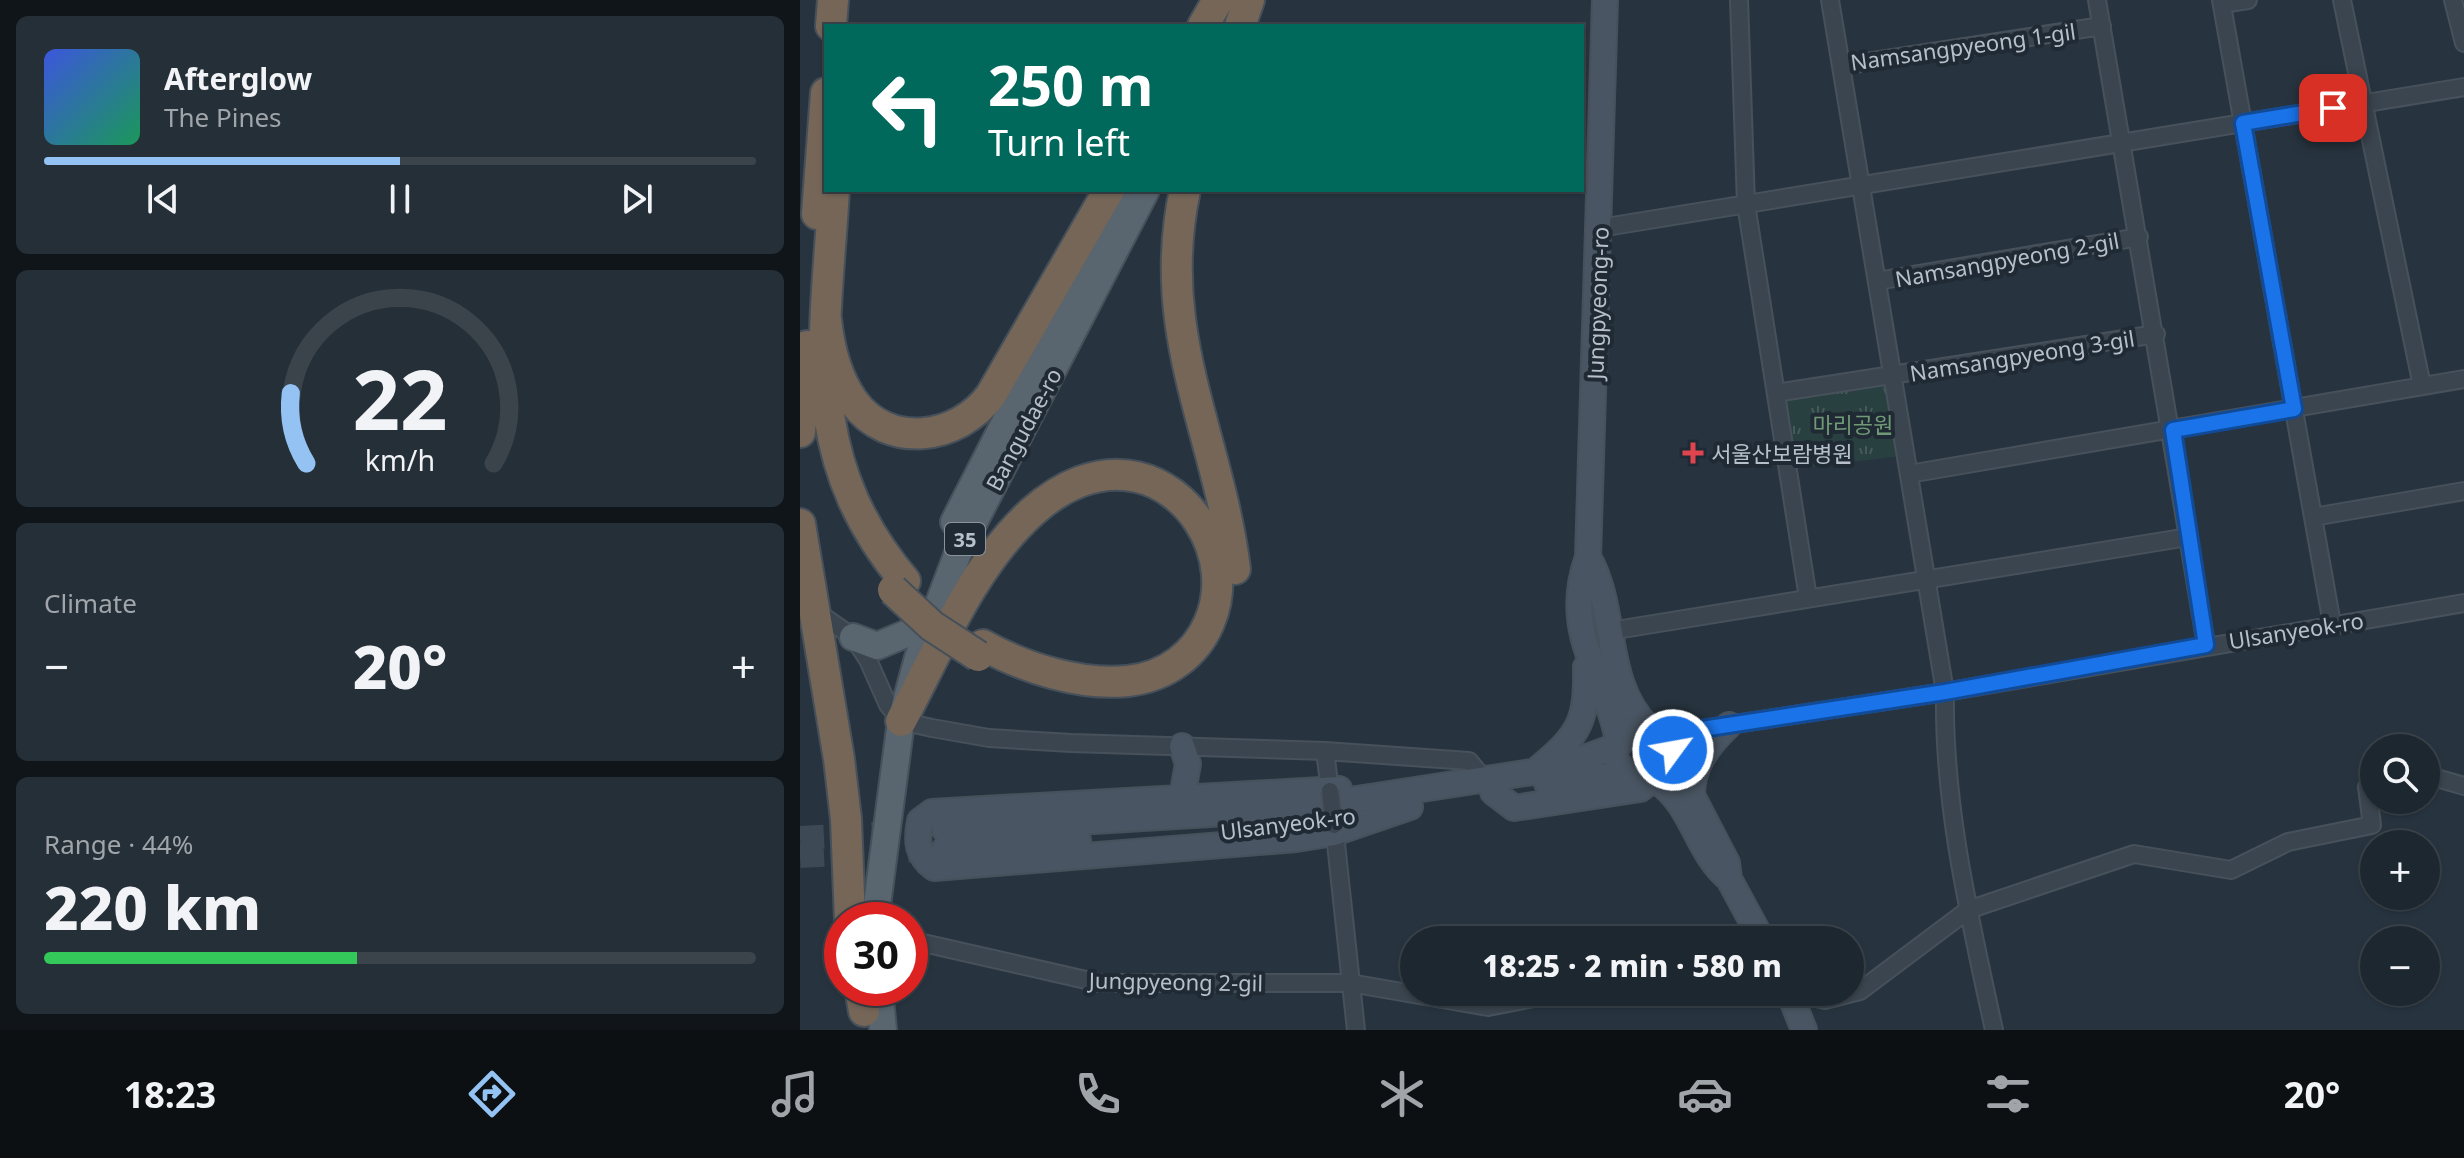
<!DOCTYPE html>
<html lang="en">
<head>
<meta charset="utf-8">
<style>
	:root { --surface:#1d272f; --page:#252f37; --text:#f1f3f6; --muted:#a0a5aa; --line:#3b444b; --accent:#93c2f3 }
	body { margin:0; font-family:"Noto Sans","Noto Sans KR",sans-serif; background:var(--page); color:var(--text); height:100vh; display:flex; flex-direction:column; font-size:30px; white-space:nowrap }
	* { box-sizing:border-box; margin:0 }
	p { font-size:26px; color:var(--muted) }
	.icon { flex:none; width:44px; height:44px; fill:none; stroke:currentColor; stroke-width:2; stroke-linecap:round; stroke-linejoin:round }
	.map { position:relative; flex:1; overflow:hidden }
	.side { display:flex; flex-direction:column; gap:16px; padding:16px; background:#10151a; width:800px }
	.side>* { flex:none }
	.hud { position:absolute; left:24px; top:24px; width:760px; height:168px; border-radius:0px; box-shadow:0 2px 6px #0004,0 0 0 2px var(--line); background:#00695c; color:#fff; overflow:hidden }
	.tools { position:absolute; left:1560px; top:734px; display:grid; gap:16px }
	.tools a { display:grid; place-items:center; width:80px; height:80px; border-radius:50%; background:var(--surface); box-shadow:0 2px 6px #0004,0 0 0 2px var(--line); font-size:40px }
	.speed { position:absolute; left:24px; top:902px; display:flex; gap:16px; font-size:40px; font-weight:700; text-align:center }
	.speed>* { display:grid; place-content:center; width:104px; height:104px; border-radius:50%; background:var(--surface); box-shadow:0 2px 6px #0004,0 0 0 2px var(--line); line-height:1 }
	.speed .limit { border:12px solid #d22; background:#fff; color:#111 }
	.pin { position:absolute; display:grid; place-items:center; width:68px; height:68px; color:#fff; margin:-34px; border-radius:16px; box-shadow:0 4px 12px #0006 }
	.me { position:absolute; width:88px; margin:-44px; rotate:58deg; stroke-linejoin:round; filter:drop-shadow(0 0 6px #0008) }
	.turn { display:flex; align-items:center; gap:28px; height:168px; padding:0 32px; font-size:36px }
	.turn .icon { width:104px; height:104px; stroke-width:2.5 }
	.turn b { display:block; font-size:56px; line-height:68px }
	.big { font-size:60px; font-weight:800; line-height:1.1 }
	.side .card { flex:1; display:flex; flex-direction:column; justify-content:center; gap:12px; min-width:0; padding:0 28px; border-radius:12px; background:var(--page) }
	.side .dial { align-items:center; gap:0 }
	.dial svg { height:208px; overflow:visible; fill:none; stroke:var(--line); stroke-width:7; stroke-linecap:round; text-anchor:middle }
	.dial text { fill:var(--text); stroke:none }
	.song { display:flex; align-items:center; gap:24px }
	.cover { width:96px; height:96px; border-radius:12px; background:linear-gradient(135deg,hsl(230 70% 55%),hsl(150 70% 35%)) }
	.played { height:8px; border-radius:4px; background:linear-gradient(90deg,var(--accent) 50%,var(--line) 50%) }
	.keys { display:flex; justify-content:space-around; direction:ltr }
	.heat { display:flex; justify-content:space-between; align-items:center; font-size:44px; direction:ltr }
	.charge { height:12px; border-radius:6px; background:linear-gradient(90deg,#34c759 44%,var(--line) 0) }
	.trip { position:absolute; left:600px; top:926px; width:464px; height:80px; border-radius:40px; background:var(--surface); box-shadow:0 2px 6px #0004,0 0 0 2px var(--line); font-weight:800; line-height:80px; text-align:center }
	.tab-bar { display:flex; height:128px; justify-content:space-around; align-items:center; background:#0c1013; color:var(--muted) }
	.tab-bar .icon { width:56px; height:56px }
	.tab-bar .current { color:var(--accent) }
	.tab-bar b { font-size:36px; color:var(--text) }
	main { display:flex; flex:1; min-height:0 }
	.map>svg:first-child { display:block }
	.park { fill:url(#park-tufts) }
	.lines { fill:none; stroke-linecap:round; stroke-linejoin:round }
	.secondary-tunnel { stroke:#3d4954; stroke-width:24; stroke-dasharray:24 12; stroke-linecap:butt }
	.street-casing { stroke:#47515b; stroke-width:20 }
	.secondary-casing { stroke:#47515b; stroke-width:28 }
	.primary-casing { stroke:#47515b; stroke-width:30 }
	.highway-casing { stroke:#46505a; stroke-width:34 }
	.street { stroke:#3b454f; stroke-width:16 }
	.secondary { stroke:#495562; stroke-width:24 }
	.primary { stroke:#59656f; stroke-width:26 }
	.highway { stroke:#756658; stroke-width:30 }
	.street-bridge-casing { stroke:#47515b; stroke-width:20; stroke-linecap:butt }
	.highway-bridge-casing { stroke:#46505a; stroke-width:34; stroke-linecap:butt }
	.street-bridge { stroke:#3b454f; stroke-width:16 }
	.highway-bridge { stroke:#756658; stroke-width:30 }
	.route-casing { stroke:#114b97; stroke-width:20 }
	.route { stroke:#1a73e8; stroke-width:14 }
	.health-dot { fill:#e0444e; stroke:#202a34; stroke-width:3 }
	.labels { text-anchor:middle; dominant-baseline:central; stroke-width:8; stroke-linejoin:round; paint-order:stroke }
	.shield { fill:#202a34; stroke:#8a939d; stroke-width:2 }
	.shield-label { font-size:20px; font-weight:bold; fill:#b7c0ca }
	.street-label { font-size:22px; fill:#b7c0ca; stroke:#202a34 }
	.park-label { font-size:22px; fill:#709975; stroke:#202a34 }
	.poi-label { font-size:22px; fill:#b7c0ca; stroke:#202a34; text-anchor:start }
</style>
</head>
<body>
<main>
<section class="side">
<div class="card">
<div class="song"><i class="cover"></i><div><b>Afterglow</b><p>The Pines</p></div></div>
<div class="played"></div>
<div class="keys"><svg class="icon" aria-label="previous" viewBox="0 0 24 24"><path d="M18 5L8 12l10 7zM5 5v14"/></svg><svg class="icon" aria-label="pause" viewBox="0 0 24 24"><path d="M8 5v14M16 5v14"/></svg><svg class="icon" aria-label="next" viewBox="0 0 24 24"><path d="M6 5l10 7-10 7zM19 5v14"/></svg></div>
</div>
<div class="card dial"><svg viewBox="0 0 100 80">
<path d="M14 69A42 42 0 1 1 86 69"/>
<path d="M14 69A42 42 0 0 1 8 42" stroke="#93c2f3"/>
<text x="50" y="56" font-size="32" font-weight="700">22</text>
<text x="50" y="72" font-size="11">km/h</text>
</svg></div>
<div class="card"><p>Climate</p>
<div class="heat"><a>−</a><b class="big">20°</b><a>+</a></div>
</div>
<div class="card"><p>Range · 44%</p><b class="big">220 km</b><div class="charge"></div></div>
</section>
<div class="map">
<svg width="1664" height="1030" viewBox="0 0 1664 1030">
	<defs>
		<pattern id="park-tufts" width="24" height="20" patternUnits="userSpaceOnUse" patternTransform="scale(2)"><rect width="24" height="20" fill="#294040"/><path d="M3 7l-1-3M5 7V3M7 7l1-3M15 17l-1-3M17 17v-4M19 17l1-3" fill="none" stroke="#465a5a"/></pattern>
	</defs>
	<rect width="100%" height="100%" fill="#27343f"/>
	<!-- park -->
	<path class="park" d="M1088,380L1101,456L992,469L981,398Z"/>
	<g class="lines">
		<!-- secondary-tunnel -->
		<path class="secondary-tunnel" d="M0,838L145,830
			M0,856L137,849"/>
		<!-- street casing -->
		<g class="street-casing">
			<path id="street" d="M939,0L946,204L1008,598
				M1030,0L1145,692C1143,806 1170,919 1194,1030
				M1421,0L1532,624
				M1542,0L1622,386
				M1653,0L1664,43
				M1422,4L1448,0
				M1041,66L1302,26
				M800,228L1664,87
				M1077,281L1339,237
				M976,393L1356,334
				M1109,474L1664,379
				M1513,517L1664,491
				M1388,537L1406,645
				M27,619L53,637L68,660L88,705L101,721L132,728L189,738L271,743L525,751L669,761L685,780
				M810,631L1388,537L1297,0
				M902,729L1145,692L1664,603
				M861,732L902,729L873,750
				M525,751L530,791
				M1626,775L1664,786
				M534,825L556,1030
				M110,940L299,983H550L688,1007L764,992
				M991,992L1025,1000L1060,991L1168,910L1334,854L1431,870L1488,842L1572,825L1567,787L1574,786"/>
		</g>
		<!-- secondary casing -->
		<g class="secondary-casing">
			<path id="secondary" d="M788,557L805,0
				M833,730L857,729C878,743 878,767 857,781
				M382,746L388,764L382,797
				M819,764C827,780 840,785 857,781C893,805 896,852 929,879L927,863L873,759
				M739,768C780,734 787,721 786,667
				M747,783L790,777H828
				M539,789L132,812L120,821C116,841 117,855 134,868L496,839L534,833L610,807
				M693,792L714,808L840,789L848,783
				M892,796C891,767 909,744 929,725
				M145,830L492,809L758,768L819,745C807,675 760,635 788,557C818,608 802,682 848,727
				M145,849L278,840
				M929,879L962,940
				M989,992L1004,1030"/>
		</g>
		<!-- primary casing -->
		<g class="primary-casing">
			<path id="primary" d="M154,522L324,190
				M53,637L77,646L108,633
				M75,920L101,721L118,658L158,553L346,190
				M79,988L83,1030"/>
		</g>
		<!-- highway casing -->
		<g class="highway-casing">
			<path id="highway" d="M31,26L33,0
				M403,26L418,0
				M440,26L449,0
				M34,190C25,340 0,456 105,581
				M385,190C354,333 418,434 435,569
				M17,214L26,93
				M26,319C29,348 36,377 53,401C88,450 158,440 191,395L309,190
				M0,432L7,346
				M0,524L39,759L46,819L50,920
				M101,721C139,650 172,566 232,512C261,486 298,468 337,477C363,483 385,500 399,522C441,587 408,672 328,681C281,686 224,668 183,645
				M60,988L64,1011"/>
		</g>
		<!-- street -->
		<use href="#street" class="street"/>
		<!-- secondary -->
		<use href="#secondary" class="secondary"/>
		<!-- primary -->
		<use href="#primary" class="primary"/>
		<!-- highway -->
		<use href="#highway" class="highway"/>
		<!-- street-bridge casing -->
		<g class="street-bridge-casing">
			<path id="street-bridge" d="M530,791L534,825"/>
		</g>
		<!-- highway-bridge casing -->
		<g class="highway-bridge-casing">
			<path id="highway-bridge" d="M93,590L132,626L178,656"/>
		</g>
		<!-- street-bridge -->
		<use href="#street-bridge" class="street-bridge"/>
		<!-- highway-bridge -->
		<use href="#highway-bridge" class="highway-bridge"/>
	</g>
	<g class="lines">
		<!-- route casing -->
		<g class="route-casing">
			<path id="route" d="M873,750L902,729L1145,692L1406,645L1373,430L1494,409L1443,123L1533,108"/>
		</g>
		<!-- route -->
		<use href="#route" class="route"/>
	</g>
	<!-- markers -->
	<path class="health-dot" d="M889 441h8v8h8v8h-8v8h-8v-8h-8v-8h8z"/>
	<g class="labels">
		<!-- shield labels -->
		<rect class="shield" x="145" y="523" width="40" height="32" rx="6"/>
		<g class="shield-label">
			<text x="165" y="539">35</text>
		</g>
		<!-- street labels -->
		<g class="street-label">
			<text transform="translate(1163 46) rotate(-8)">Namsangpyeong 1-gil</text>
			<text transform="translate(1207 259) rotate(-10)">Namsangpyeong 2-gil</text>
			<text transform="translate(797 303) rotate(-88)">Jungpyeong-ro</text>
			<text transform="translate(1222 355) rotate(-9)">Namsangpyeong 3-gil</text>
			<text transform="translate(223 429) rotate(-62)">Bangudae-ro</text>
			<text transform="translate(1496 630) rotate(-9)">Ulsanyeok-ro</text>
			<text transform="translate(488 823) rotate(-7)">Ulsanyeok-ro</text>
			<text transform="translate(376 981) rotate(1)">Jungpyeong 2-gil</text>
		</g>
		<!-- park labels -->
		<g class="park-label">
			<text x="1053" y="424">마리공원</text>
		</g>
		<!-- poi labels -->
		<g class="poi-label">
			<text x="911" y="453">서울산보람병원</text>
		</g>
	</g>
</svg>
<div class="tools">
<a><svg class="icon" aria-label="search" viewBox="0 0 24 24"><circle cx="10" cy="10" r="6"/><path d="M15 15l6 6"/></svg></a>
<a>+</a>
<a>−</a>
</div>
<div class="speed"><div class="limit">30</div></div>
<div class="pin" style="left:1533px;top:108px;background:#d93025"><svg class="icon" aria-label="arrive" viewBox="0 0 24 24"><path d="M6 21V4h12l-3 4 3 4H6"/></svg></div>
<svg class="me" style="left:873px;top:750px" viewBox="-20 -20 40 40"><circle r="17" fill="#1a73e8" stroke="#fff" stroke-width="3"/><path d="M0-11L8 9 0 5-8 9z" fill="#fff"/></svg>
<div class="trip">18:25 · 2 min · 580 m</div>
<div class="hud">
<div class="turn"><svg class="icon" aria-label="left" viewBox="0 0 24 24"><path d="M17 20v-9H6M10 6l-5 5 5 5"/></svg><div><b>250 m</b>Turn left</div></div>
</div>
</div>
</main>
<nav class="tab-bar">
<b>18:23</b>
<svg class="icon current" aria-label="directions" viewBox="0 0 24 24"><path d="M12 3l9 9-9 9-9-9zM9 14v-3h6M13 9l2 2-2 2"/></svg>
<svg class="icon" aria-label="music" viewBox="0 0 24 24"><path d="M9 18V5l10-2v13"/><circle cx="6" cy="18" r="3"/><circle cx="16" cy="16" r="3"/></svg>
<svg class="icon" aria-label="phone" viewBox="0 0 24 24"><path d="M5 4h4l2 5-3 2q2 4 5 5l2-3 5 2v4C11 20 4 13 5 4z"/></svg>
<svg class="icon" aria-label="climate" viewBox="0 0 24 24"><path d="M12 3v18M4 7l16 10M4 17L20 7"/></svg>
<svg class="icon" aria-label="car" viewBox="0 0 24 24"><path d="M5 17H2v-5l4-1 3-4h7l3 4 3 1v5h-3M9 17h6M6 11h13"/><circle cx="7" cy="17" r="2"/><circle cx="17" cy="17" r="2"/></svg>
<svg class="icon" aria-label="filters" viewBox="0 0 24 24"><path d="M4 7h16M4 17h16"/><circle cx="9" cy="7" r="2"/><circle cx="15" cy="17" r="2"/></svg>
<b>20°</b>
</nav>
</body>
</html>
